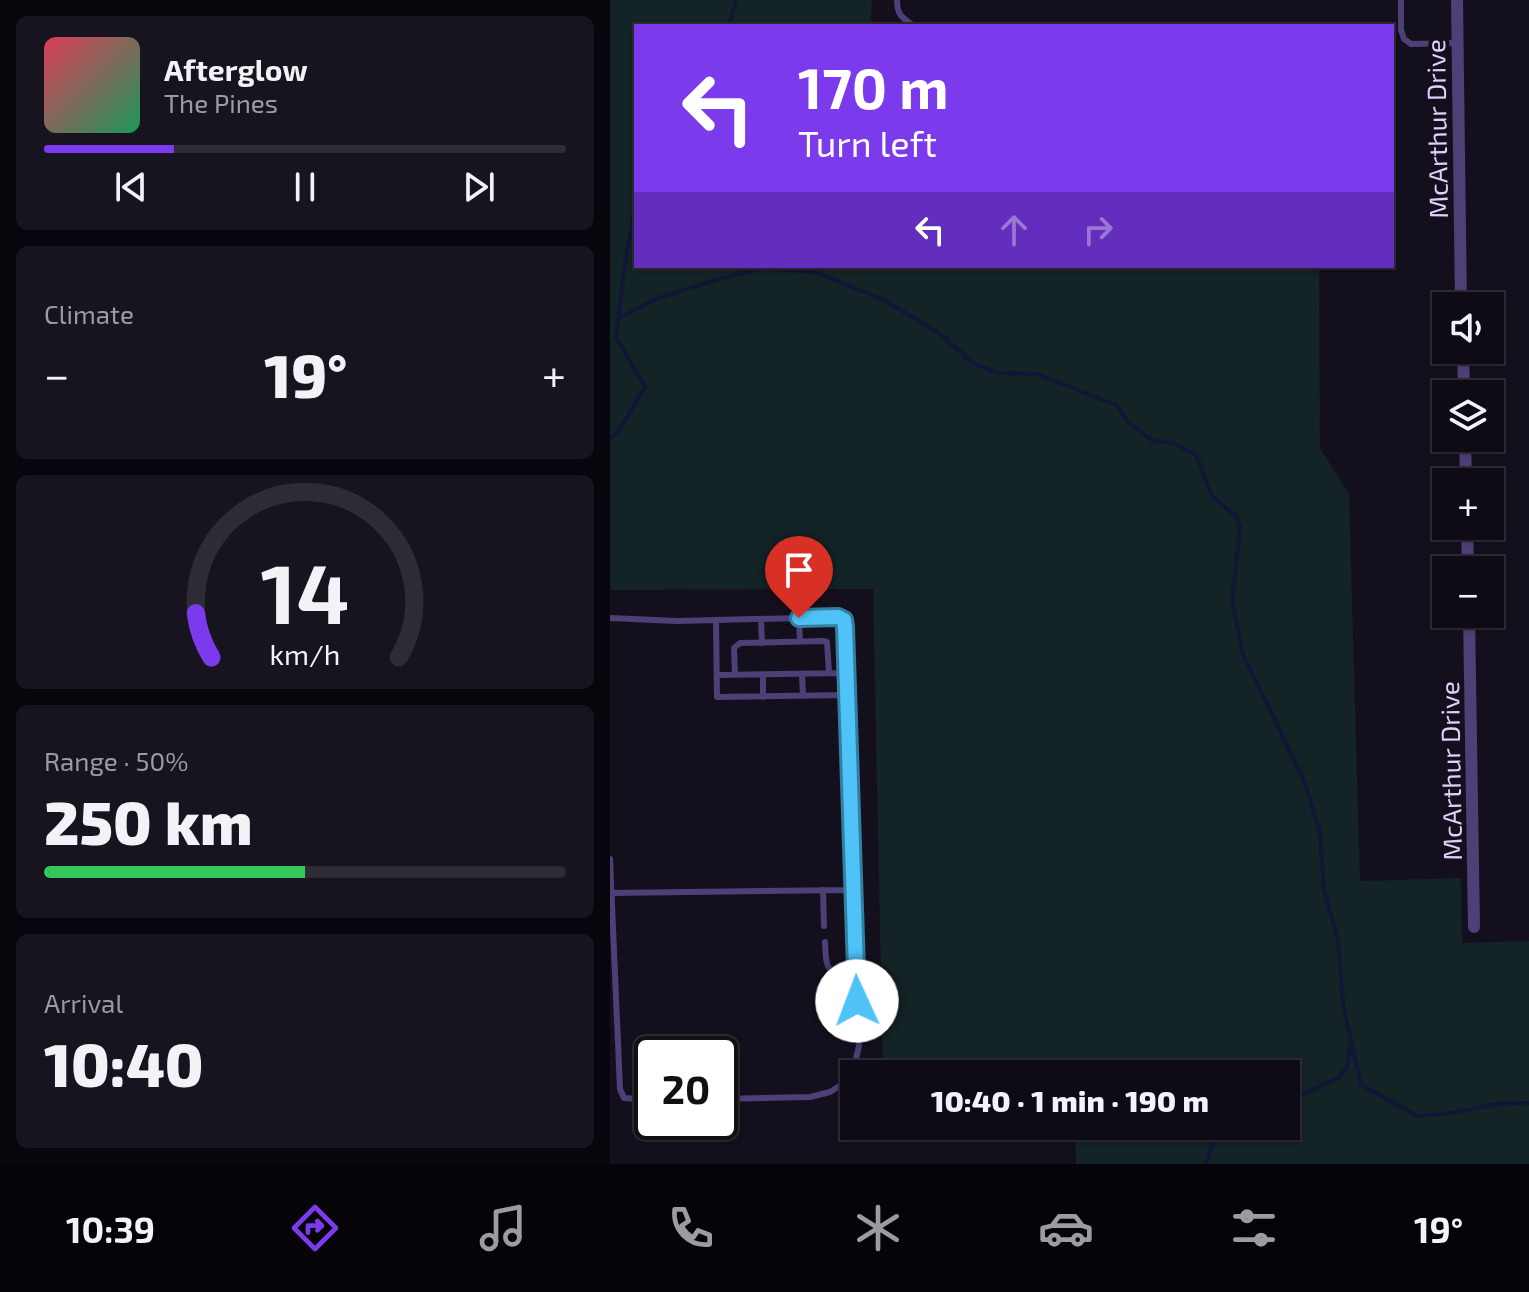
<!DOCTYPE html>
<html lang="en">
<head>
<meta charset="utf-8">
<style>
	:root { --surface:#0f0b16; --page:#18141f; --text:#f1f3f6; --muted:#9b9ba1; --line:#2f2b35; --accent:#7c3aed }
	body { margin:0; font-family:"Exo 2",sans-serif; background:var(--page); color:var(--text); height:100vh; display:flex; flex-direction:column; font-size:30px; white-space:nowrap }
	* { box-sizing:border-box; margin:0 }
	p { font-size:26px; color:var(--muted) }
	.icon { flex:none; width:44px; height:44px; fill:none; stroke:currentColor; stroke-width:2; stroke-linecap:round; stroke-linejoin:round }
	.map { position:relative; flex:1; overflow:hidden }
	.drawer { display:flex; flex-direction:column; gap:16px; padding:16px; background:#08060c; width:610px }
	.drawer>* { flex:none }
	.banner { position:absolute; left:24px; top:24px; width:760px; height:244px; border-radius:0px; box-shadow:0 2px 6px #0004,0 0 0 2px var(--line); background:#7c3aed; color:#fff; overflow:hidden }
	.fabs { position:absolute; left:822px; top:292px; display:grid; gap:16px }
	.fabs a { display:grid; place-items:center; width:72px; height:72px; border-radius:0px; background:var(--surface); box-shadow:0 2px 6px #0004,0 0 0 2px var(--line); font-size:40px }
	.speed { position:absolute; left:24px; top:1036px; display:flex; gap:16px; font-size:40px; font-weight:700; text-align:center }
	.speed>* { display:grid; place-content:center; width:104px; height:104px; border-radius:50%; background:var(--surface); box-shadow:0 2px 6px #0004,0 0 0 2px var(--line); line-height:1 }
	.speed .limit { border:4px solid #111; border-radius:12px; background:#fff; color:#111 }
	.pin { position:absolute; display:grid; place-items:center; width:68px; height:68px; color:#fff; margin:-82px -34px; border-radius:50% 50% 50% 0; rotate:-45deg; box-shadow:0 0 8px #0007 }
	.pin .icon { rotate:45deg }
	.me { position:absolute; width:88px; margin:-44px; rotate:358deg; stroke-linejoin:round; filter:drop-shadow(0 0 6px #0008) }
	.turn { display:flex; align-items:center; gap:28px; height:168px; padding:0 32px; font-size:36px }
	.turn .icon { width:104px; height:104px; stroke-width:2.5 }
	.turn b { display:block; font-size:56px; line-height:68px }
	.lanes { display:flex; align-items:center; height:76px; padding:0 32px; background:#0003; justify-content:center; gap:40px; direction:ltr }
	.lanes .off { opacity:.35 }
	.big { font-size:60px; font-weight:800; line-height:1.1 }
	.drawer .widget { flex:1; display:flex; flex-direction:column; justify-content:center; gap:12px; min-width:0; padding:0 28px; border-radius:12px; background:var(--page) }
	.drawer .dial { align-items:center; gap:0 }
	.dial svg { height:208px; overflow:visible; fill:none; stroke:var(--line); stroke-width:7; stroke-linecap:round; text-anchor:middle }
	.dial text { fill:var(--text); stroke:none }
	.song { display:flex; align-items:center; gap:24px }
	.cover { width:96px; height:96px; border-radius:12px; background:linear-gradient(135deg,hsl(350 70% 55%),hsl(150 70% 35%)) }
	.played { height:8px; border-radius:4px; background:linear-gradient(90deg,var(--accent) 25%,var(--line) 25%) }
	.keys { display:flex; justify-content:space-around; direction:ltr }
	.heat { display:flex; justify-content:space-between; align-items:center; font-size:44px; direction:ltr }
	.charge { height:12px; border-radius:6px; background:linear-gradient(90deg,#34c759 50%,var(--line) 0) }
	.trip { position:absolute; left:230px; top:1060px; width:460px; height:80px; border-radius:0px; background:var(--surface); box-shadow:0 2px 6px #0004,0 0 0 2px var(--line); font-weight:800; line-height:80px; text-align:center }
	.tabs { display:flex; height:128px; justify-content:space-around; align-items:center; background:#060409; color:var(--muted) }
	.tabs .icon { width:56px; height:56px }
	.tabs .active { color:var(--accent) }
	.tabs b { font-size:36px; color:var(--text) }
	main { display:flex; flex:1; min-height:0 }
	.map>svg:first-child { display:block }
	.green { fill:#132326 }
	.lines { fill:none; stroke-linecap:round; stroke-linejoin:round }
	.stream { stroke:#0f1636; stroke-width:4 }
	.lane { stroke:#4c4076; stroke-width:6 }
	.street { stroke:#4c4076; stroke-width:12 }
	.route-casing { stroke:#337fa1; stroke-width:20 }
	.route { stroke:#4fc3f7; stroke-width:14 }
	.labels { text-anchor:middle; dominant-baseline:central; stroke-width:8; stroke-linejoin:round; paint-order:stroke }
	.street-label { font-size:26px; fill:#ddd1f9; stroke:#140f1d }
</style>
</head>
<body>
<main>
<section class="drawer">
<div class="widget">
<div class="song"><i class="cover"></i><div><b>Afterglow</b><p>The Pines</p></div></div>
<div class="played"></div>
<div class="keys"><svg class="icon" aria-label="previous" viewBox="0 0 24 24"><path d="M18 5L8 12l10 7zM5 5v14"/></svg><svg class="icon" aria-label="pause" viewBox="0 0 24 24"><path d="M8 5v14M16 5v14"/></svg><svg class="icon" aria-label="next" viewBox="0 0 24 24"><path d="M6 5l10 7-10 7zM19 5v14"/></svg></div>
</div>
<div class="widget"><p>Climate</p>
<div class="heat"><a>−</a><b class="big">19°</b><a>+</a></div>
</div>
<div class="widget dial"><svg viewBox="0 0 100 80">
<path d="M14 69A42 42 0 1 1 86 69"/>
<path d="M14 69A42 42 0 0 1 8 52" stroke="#7c3aed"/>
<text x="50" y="56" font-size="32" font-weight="700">14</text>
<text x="50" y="72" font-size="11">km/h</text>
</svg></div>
<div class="widget"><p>Range · 50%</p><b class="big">250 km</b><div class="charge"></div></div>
<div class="widget"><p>Arrival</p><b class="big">10:40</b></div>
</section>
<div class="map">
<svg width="919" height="1164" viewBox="0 0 919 1164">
	<rect width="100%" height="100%" fill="#140f1d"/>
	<!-- green -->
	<path class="green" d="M0,0H262L261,19L268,26H26V266H709L710,448L739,494L750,881L851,878L852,943L919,941V1164H466L465,1137L275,1140L274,1126H676V1074H273L263,589L0,590Z"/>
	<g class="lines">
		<!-- stream -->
		<path class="stream" d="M119,26L126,0
			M8,319L46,299L109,279L154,268L205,272L274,300L329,333L363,363L387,373L427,374L506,405L518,422L543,441L564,443L586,455L602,496L627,517L630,529L622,601L633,654L695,783L710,833L714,890L728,940L733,1005L751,1085L808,1116L842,1113L887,1104L919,1103
			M0,438L8,432L35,387L6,337L15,263L26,202
			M676,1102L728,1078L737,1068L740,1046
			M596,1164L602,1146L615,1126"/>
		<!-- lane -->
		<path class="lane" d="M287,0C287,15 292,18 304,26
			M791,0V30L794,39L801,44L848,43
			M0,618L67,621L228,617L234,620L249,1046L241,1079L220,1092L200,1097L110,1099
			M189,618L190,642
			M151,619L152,643
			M106,620L107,697L237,695
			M192,674L193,696
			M107,675L237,673
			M125,675L124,648L130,643L213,641L217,642L219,673
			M153,675V697
			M0,859L10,1089L14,1098L42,1100
			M213,890L214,926
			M0,893L243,890
			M215,942C216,969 217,977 246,978"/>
		<!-- street -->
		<path class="street" d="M847,0L851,306
			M853,350L854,394
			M855,438L856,482
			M857,526L858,570
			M859,614L864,927"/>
	</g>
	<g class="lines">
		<!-- route casing -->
		<g class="route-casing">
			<path id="route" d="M189,618L228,617L234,620L235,627L247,1001"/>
		</g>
		<!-- route -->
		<use href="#route" class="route"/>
	</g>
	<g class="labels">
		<!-- street labels -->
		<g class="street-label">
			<text transform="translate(826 129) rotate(-91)">McArthur Drive</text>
			<text transform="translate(840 771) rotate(-91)">McArthur Drive</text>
		</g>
	</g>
</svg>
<div class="fabs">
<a><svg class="icon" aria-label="sound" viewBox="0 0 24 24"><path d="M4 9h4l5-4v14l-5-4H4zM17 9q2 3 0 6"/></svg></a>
<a><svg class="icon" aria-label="layers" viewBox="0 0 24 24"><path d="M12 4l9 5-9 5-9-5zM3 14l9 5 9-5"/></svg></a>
<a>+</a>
<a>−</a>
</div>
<div class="speed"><div class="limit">20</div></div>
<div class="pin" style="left:189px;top:618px;background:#d93025"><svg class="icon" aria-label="arrive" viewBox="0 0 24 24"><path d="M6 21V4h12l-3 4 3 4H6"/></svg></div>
<svg class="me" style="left:247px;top:1001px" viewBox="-20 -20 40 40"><circle r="19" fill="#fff"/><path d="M0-13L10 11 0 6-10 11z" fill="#4fc3f7"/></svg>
<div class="trip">10:40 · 1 min · 190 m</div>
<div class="banner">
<div class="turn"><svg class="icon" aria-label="left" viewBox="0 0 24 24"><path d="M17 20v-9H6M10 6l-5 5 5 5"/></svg><div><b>170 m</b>Turn left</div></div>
<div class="lanes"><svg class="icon" aria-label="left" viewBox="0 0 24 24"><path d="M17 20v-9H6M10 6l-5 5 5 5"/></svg><svg class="icon off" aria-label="ahead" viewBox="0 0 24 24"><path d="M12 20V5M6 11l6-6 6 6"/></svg><svg class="icon off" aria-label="right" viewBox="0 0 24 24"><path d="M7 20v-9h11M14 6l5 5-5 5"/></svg></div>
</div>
</div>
</main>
<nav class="tabs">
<b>10:39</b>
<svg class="icon active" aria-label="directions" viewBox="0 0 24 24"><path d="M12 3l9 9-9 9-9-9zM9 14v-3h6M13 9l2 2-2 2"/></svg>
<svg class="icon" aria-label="music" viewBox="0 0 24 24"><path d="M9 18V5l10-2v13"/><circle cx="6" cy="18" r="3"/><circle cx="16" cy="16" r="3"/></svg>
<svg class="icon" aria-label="phone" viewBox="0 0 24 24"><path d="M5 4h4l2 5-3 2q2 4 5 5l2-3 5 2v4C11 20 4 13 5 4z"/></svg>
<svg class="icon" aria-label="climate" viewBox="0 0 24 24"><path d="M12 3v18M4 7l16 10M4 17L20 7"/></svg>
<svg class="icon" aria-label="car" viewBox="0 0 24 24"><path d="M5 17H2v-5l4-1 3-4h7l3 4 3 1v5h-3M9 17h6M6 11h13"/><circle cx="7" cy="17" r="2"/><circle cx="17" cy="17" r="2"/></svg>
<svg class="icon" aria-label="filters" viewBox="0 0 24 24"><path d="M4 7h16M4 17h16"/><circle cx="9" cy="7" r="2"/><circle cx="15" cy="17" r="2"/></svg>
<b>19°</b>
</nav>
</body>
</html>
